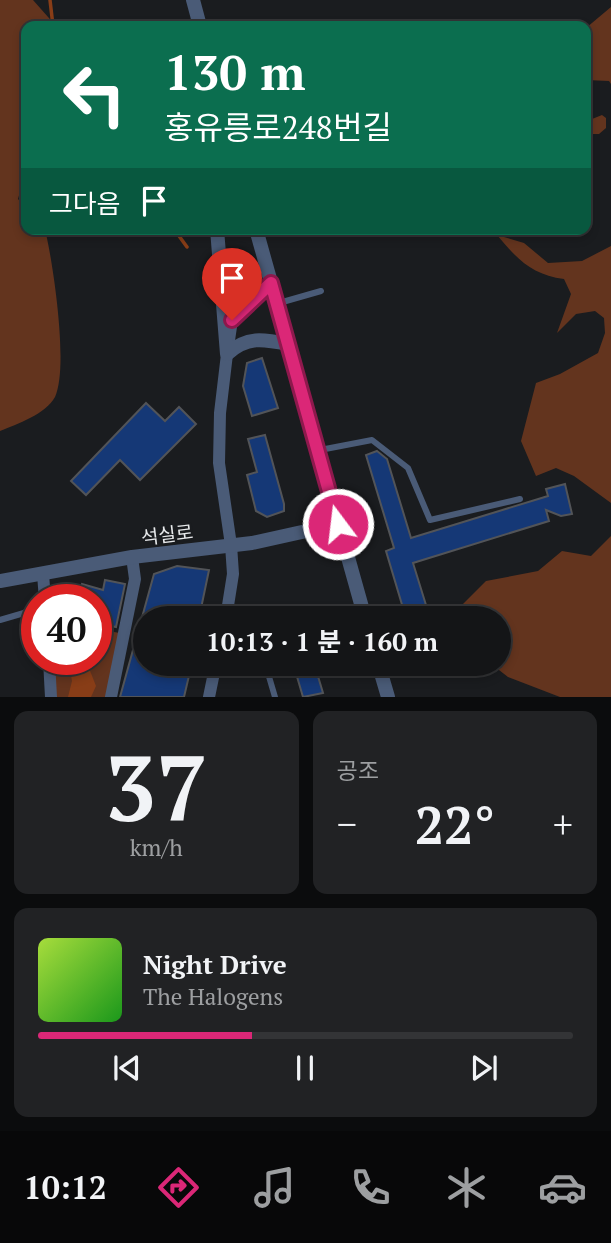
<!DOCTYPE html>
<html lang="ko">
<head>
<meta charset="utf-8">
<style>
	:root { --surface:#141517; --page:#212224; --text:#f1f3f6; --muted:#9d9fa1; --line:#333436; --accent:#db2777 }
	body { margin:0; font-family:"PT Serif","Noto Sans KR",serif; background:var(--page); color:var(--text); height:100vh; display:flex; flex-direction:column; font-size:26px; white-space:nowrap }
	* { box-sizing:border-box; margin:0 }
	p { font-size:23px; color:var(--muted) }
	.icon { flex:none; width:38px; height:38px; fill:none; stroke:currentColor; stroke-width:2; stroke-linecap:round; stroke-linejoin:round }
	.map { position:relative; height:697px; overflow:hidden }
	.sheet { display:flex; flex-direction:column; gap:14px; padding:14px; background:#0b0c0d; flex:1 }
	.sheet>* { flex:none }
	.banner { position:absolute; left:21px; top:21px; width:570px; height:214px; border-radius:14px; box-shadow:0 4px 10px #0003,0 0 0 2px var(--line); background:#0b6e4f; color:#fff; overflow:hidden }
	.speed { position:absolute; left:21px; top:584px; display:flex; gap:14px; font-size:35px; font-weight:700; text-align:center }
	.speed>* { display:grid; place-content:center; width:91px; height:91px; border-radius:50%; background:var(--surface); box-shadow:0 4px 10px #0003,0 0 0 2px var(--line); line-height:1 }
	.speed .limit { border:10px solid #d22; background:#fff; color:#111 }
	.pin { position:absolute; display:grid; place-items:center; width:60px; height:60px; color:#fff; margin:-72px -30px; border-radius:50% 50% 50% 0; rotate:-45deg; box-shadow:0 0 7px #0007 }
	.pin .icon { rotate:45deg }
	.me { position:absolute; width:77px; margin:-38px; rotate:345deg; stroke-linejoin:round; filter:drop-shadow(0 0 5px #0008) }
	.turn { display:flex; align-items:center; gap:24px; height:147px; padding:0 28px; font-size:32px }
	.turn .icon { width:91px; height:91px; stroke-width:2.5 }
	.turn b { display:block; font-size:49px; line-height:60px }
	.then { display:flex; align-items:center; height:66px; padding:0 28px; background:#0003; gap:14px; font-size:26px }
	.big { font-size:52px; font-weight:700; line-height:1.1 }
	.sheet .widget { flex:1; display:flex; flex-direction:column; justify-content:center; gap:10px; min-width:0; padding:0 24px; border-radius:14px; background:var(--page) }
	.sheet .dial { align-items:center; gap:0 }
	.dial b { font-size:91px; line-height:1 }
	.song { display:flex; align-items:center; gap:21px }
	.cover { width:84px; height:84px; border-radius:10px; background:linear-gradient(135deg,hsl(80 70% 55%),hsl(120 70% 35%)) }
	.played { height:7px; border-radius:4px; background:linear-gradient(90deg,var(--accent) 40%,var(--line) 40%) }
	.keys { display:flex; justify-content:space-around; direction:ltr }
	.heat { display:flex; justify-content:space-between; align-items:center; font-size:38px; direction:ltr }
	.sheet .tiles { flex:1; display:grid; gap:14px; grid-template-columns:1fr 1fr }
	.widget:last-child { grid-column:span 2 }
	.trip { position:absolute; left:133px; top:606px; width:378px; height:70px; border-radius:35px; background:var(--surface); box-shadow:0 4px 10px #0003,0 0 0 2px var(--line); font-weight:700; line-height:70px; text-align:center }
	.dock { display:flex; height:112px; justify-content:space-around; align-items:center; background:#080809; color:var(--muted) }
	.dock .icon { width:49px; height:49px }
	.dock .selected { color:var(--accent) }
	.dock b { font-size:32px; color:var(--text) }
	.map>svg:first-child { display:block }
	.green { fill:#63341e }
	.water { fill:#883d17 }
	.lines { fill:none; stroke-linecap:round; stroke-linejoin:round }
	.stream { stroke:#883d17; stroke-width:3.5 }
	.building { fill:#153876; stroke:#525458; stroke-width:2 }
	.service { stroke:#4a5b77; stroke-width:6 }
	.minor { stroke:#4a5b77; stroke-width:12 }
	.tertiary { stroke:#4a5b77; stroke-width:14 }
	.route-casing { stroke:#8e194d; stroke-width:18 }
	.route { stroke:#db2777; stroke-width:12 }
	.labels { text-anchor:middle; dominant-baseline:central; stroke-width:5; stroke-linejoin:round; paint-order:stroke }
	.street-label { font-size:19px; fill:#e7e9eb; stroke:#1a1c1f }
</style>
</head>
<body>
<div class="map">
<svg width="611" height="697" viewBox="0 0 611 697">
	<rect width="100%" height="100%" fill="#1a1c1f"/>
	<!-- green -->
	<path class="green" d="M0,0H33L56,26H26V170L18,199L26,208V229H45C53,263 69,366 55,397C46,414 17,424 0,431Z
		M611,7V84L609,81L586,80V28Z
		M602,115L606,118V128L599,134H586L587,121Z
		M497,235L524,243L548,263L582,261L611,246V503L574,476L556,468L536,476L521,441L536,383L560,374L598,353L605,333L604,318L595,311L576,314L557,333L571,294L564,279C532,275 517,259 497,235Z
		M611,536V697H560L508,677L490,663H499V618H449L486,581L538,571L562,551L591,556Z
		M96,629L120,633L106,697H56L52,660H96Z"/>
	<!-- water -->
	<path class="water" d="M76,661L87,663L96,686L91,697H68L72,681L70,670Z"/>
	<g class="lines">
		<!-- stream -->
		<path class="stream" d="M50,0L53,26
			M174,229L187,247"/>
	</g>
	<!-- building -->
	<path class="building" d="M262,358L278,408L252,416L243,386L247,363Z
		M146,403L165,421L179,407L196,424L140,480L120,460L86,495L71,481Z
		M265,435L284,504V511L267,517L256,511L247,475L257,472L248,439Z
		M377,451L387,459L411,538L548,496L546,489L565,484L572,514L561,516L546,510L549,521L413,563L430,618H406L386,551L394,548L366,455Z
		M177,566L209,570L199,618L170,612L166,618H145V663H192L184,697H120L154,574Z
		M105,580L125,584L116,627L96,623V600H54L56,589L79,595L82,584L103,590Z
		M293,663H314L323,693L303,697Z"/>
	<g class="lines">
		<!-- service -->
		<path class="service" d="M279,303L321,291
			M320,450L372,440L408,468L430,520L520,499
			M0,620L24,613L37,604
			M265,663L275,697"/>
		<!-- minor -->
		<path class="minor" d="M43,574L45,600
			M226,618L233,574L231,545L219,463L220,413L227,354L232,320L271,283
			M49,660L51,697
			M111,697L135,579L132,557
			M209,697L216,663"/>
		<!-- tertiary -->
		<path class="tertiary" d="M193,0L200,26
			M217,229L227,354
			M256,229L365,618
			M227,354C247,336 263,339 288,344
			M0,581L132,557L252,543L338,524
			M378,663L388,697"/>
	</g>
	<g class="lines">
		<!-- route casing -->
		<g class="route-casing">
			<path id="route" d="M232,320L271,283L338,524"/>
		</g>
		<!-- route -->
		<use href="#route" class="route"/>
	</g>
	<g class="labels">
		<!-- street labels -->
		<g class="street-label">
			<text transform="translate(167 534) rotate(-7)">석실로</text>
		</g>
	</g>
</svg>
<div class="speed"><div class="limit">40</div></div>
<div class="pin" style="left:232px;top:320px;background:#d93025"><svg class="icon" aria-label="arrive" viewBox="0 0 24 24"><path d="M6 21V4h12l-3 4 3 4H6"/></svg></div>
<svg class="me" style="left:338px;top:524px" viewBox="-20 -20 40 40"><circle r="17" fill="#db2777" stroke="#fff" stroke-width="3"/><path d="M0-11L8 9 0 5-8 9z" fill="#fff"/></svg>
<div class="trip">10:13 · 1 분 · 160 m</div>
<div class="banner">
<div class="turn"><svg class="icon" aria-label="left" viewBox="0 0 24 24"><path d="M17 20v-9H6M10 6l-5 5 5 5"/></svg><div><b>130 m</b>홍유릉로248번길</div></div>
<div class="then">그다음<svg class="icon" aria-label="arrive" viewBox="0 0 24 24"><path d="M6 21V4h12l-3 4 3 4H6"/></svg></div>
</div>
</div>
<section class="sheet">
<div class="tiles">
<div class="widget dial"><b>37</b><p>km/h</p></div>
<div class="widget"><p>공조</p>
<div class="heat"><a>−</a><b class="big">22°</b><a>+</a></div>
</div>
<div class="widget">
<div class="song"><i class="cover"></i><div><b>Night Drive</b><p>The Halogens</p></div></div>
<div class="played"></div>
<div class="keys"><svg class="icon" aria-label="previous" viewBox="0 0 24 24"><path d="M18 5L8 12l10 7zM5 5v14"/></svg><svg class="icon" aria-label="pause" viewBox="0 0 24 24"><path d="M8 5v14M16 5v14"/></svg><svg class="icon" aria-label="next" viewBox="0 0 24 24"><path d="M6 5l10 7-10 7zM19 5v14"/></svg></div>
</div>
</div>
</section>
<nav class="dock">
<b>10:12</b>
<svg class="icon selected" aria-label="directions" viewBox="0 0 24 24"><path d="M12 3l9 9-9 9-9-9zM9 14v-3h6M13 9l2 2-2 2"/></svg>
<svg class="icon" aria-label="music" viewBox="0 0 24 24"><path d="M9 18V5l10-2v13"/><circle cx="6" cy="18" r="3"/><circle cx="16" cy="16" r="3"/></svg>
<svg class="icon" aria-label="phone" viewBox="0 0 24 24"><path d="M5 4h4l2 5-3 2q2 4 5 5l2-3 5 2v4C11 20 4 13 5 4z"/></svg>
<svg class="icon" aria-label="climate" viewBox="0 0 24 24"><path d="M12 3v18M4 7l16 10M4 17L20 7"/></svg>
<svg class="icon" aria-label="car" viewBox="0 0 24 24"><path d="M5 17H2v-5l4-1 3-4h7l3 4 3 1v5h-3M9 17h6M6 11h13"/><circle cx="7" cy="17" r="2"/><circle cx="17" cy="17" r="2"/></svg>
</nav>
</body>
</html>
